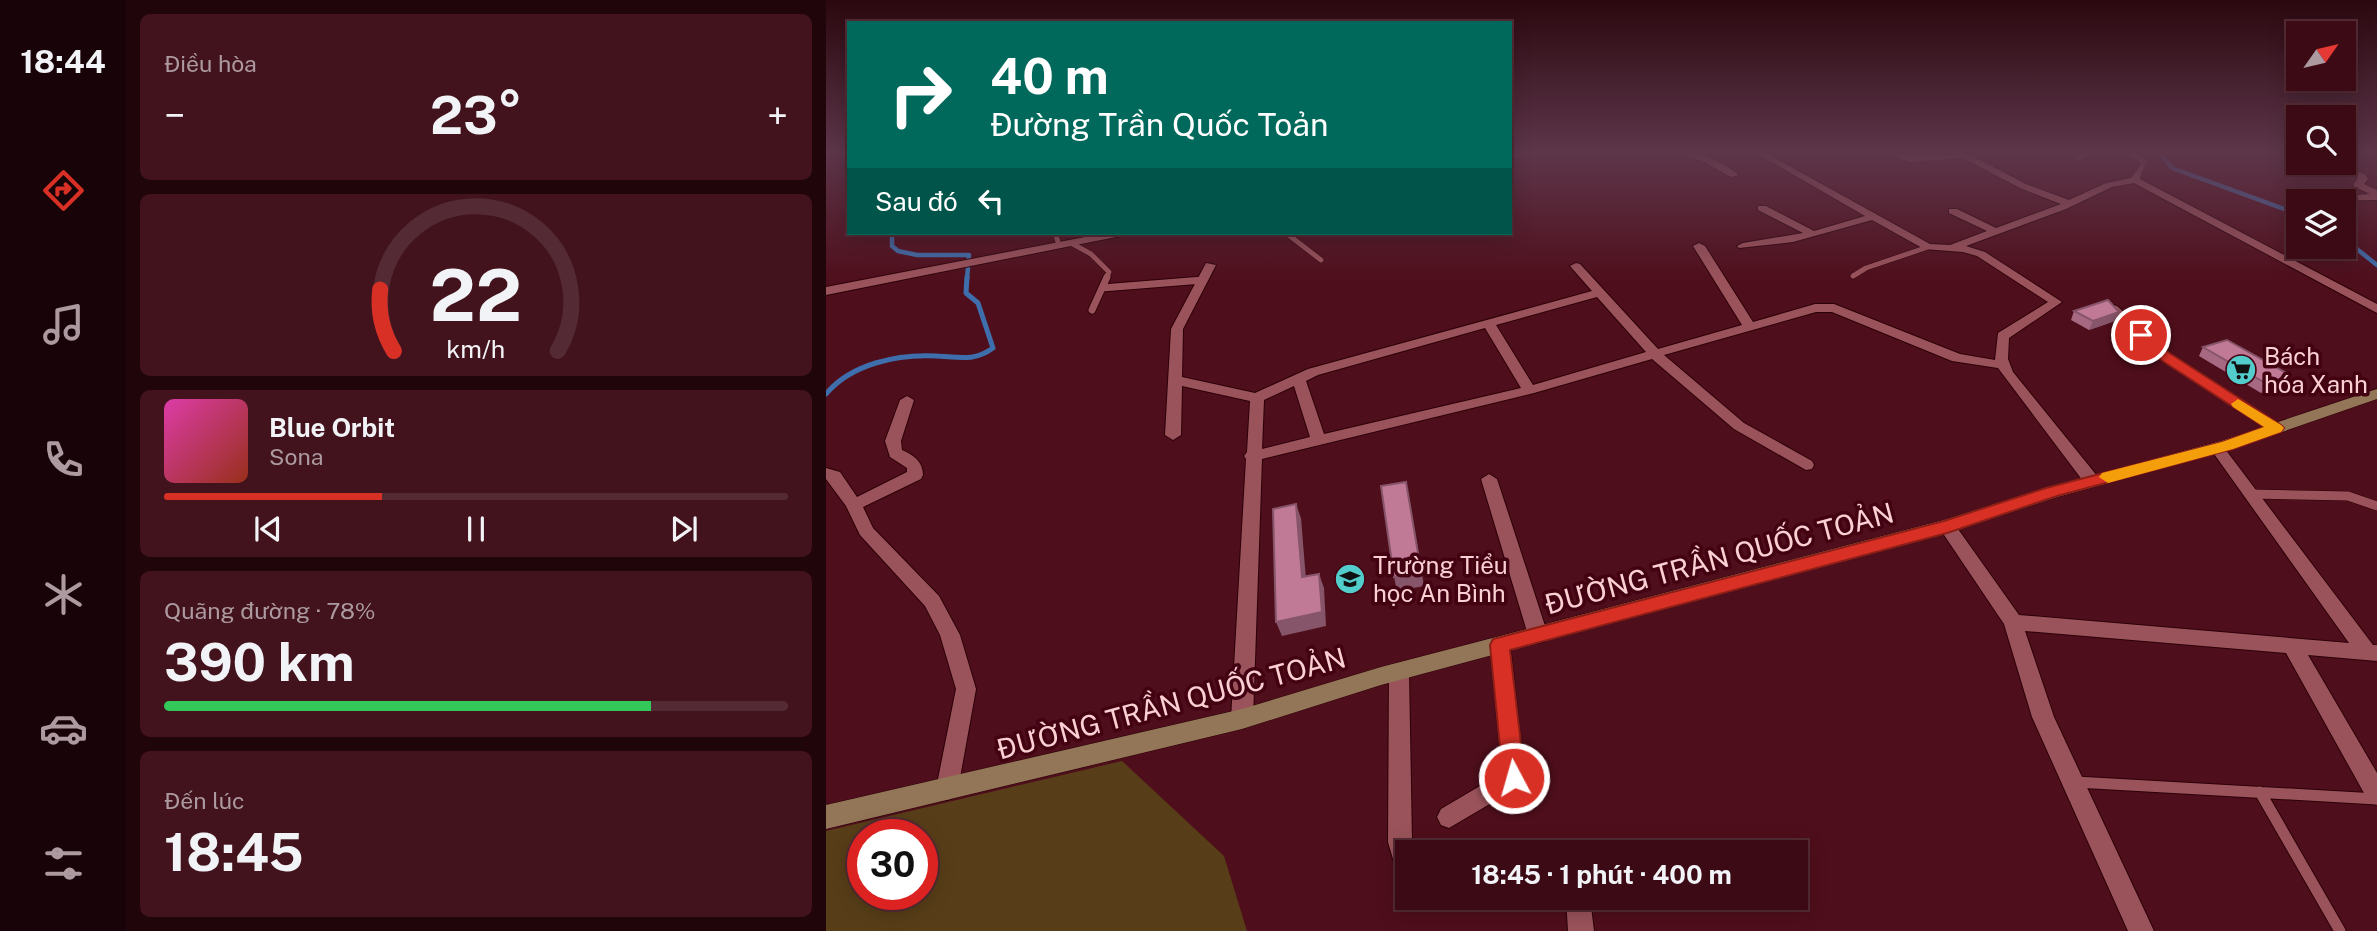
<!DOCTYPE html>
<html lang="vi">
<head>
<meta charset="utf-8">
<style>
	:root { --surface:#3b0a14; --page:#42131d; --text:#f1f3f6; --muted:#ac9aa0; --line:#542b34; --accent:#d93025 }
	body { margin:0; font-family:"Public Sans",sans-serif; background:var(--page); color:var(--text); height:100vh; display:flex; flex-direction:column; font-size:26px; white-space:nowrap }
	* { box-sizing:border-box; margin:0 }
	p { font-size:23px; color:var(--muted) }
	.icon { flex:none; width:38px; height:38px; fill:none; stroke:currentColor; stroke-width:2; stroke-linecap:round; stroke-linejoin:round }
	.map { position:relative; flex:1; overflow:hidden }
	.side { display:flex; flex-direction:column; gap:14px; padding:14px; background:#20060b; width:700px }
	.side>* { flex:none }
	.top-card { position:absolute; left:21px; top:21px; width:665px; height:214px; border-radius:0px; box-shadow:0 4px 18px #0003,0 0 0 2px var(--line); background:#00695c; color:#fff; overflow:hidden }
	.needle { width:46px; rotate:56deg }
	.fabs { position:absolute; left:1460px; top:21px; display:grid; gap:14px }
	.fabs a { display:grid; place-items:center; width:70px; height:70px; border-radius:0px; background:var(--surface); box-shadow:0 4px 18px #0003,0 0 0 2px var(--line); font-size:35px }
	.speed { position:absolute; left:21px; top:819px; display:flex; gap:14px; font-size:35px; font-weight:700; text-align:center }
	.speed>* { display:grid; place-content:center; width:91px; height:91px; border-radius:50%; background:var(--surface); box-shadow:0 4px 18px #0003,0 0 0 2px var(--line); line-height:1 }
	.speed .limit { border:10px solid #d22; background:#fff; color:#111 }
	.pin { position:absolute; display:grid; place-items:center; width:60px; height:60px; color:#fff; margin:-30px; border:4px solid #fff; border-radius:50%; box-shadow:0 2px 7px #0007 }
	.me { position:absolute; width:77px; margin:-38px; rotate:354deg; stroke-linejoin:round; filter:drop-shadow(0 0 5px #0008) }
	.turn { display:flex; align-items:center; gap:24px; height:147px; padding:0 28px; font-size:32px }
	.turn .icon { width:91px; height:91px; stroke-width:2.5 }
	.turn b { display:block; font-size:49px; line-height:60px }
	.then { display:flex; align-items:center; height:66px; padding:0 28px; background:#0003; gap:14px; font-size:26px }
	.big { font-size:52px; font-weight:700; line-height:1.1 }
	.side .card { flex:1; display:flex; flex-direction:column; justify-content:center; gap:10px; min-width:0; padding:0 24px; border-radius:10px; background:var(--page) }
	.side .dial { align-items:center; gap:0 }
	.dial svg { height:182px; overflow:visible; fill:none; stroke:var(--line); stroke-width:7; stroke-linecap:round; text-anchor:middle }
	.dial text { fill:var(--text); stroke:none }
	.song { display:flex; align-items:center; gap:21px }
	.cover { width:84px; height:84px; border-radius:10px; background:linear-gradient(135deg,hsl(320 70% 55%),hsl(10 70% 35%)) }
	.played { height:7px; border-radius:4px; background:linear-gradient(90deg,var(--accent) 35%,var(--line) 35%) }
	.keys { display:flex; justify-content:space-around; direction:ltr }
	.heat { display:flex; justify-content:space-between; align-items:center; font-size:38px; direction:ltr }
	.charge { height:10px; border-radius:5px; background:linear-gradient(90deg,#34c759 78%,var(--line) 0) }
	.trip { position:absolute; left:569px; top:840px; width:413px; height:70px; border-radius:0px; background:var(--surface); box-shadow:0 4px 18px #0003,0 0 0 2px var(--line); font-weight:700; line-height:70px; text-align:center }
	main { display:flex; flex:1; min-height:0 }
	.tab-bar { display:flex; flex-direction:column; width:126px; justify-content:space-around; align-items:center; background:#180408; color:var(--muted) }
	.tab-bar .icon { width:49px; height:49px }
	.tab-bar .active { color:var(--accent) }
	.tab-bar b { font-size:32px; color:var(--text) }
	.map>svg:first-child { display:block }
	.green { fill:#583e18; fill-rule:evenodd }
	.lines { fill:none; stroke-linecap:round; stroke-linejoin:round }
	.stream-far1 { stroke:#3e6fac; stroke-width:4.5 }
	.stream { stroke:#3e6fac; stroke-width:5 }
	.lane-far3-casing { stroke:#2c0008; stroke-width:6 }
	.lane-far2-casing { stroke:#2c0008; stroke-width:9 }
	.lane-far1-casing { stroke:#2c0008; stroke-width:10 }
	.lane-casing { stroke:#2c0008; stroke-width:13 }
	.street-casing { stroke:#2c0008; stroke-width:2 }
	.secondary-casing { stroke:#2c0008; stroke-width:1 }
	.lane-far3 { stroke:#9b535b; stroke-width:5 }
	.lane-far2 { stroke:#9b535b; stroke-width:7 }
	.lane-far1 { stroke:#9b535b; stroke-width:9 }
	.lane { stroke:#9b535b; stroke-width:11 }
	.street { fill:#9b535b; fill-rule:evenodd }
	.secondary { fill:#937657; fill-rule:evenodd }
	.wall { fill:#a66981 }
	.shaded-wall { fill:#875569 }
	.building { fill:#c17a96; stroke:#875569; stroke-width:2 }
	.route { fill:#d93025; stroke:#8d1f18; stroke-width:2 }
	.slow { fill:#f59e0b }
	.labels { text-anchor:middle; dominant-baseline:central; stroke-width:7; stroke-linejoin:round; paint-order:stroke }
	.poi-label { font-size:24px; fill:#fad0d3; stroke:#430212; text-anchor:start }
	.near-street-label { font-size:28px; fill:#fad0d3; stroke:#430212 }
</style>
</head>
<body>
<main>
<nav class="tab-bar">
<b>18:44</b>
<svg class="icon active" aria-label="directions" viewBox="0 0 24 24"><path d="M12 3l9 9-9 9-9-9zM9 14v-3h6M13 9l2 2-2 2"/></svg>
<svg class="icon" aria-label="music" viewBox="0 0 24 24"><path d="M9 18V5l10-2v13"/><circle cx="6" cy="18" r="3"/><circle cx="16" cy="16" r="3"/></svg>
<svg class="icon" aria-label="phone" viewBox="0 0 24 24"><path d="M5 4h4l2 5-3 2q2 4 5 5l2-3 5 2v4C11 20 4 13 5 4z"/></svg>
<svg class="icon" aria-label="climate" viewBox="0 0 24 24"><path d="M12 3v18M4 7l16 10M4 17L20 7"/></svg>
<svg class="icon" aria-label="car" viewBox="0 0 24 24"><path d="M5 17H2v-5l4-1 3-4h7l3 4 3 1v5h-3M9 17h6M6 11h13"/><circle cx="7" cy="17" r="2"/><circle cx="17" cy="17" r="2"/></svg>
<svg class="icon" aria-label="filters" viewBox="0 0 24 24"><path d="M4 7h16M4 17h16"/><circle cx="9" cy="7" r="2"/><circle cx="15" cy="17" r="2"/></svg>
</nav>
<section class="side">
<div class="card"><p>Điều hòa</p>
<div class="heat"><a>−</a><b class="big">23°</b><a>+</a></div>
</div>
<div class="card dial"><svg viewBox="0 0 100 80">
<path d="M14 69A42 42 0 1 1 86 69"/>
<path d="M14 69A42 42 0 0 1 8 42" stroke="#d93025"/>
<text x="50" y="56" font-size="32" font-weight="700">22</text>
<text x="50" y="72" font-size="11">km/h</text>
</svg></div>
<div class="card">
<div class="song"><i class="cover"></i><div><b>Blue Orbit</b><p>Sona</p></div></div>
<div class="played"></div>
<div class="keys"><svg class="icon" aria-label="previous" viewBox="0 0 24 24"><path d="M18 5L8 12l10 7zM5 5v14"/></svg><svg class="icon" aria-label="pause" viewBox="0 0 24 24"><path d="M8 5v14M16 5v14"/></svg><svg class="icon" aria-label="next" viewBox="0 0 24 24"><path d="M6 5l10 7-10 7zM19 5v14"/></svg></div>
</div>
<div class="card"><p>Quãng đường · 78%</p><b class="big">390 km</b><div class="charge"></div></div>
<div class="card"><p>Đến lúc</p><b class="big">18:45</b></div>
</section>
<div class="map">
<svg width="1551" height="931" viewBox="0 0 1551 931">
	<rect width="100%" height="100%" fill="#4f0e1b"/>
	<!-- green -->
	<path class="green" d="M296,761L398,856L421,931H0V831ZM37,835H96V894H37Z"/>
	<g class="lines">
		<!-- stream-far1 -->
		<path class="stream-far1" d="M1333,152L1346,168L1472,214
			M66,233V246L72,251L91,255H143L141,279
			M1517,238L1551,265"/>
		<!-- stream -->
		<path class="stream" d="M0,394C25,364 71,354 110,356C132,357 148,362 167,348L152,303L140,293L141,277"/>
		<!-- lane-far3 casing -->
		<g class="lane-far3-casing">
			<path id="lane-far3" d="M1302,152L1318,161L1313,173
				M229,233L233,245
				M460,233L495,260
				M245,243L265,254L283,272L280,279
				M1027,276L1040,268L1102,247"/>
		</g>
		<!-- lane-far2 casing -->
		<g class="lane-far2-casing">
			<path id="lane-far2" d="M276,288L377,280
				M266,310L281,277"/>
		</g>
		<!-- lane-far1 casing -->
		<g class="lane-far1-casing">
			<path id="lane-far1" d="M1425,494L1522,496L1551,506"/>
		</g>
		<!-- lane casing -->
		<g class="lane-casing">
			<path id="lane" d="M1250,782L1551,799
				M1434,792L1514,931"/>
		</g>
		<!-- street casing -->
		<g class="street-casing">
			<path id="street" d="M697,152H715L684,160V154Z
				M849,152C872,151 896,161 913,175L905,177L878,162Z
				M928,152H938L1104,244L1124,245L1161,231L1123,213V209H1131L1170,228L1235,204L1194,188L1137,158L1084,162L1067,156V152L1085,156L1139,152L1200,184L1243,200L1280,183L1305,178L1310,171H1316L1314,179L1551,304V313L1308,183L1286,187L1240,209L1140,246L1159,252L1236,302L1183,338L1182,359L1187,372L1272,477L1274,481L1272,485H1260L1172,368L1126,361L1006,312H990L838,355L918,423L986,461L988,465L986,469L980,470L908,429L826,359L708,393L436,459L427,719L423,726L416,728L409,726L405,719L420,459L418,456L421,452L424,401L356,386L355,435L347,440L339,435L345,329L380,263L390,265L357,329L356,377L429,393L482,369L766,291L744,266L750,263L754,264L832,349L916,325L867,246L873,243L879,246L927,322L989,304H1008L1134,354L1169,360L1172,333L1222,302L1151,256L1137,252L1098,249L1046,220L967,242L913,248L911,246L917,243L977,233L932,210V206H940L988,231L1039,216ZM771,297L820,352L707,385L670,325ZM659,328L695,388L498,434L480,381L492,375ZM468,386L484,437L436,449L438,400Z
				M1256,152H1267L1255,160H1249V156Z
				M1458,152H1472V158Z
				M1491,163H1505L1539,174L1542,179L1538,184L1551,190V200L1489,201L1494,198L1544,194L1529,187L1527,185L1532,178Z
				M280,233H300L295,236L0,295V287Z
				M1287,305L1291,306L1345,354L1455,425L1457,428L1455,431H1445L1335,360L1283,312L1281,309Z
				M81,396L88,400L75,441L76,450C88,455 97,462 97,475L95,479L37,507L47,528L113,596L134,635L150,689L132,789L129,797L121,800L113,797L110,789L130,689L114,635L99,606L34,535L20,506L0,479V468L14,472L31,497L81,472V468L64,457L59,441L74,400Z
				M1391,443L1396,445L1547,645H1551V661L1482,655L1551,773V805L1543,802L1460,653L1199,631L1228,717L1328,931H1302L1206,717L1178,624L1112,526L1115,522H1127L1193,615L1523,643L1386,451L1383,448Z
				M663,474L671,479L722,635L719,641L712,643L705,641L702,635L655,479Z
				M674,637L681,639L684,645L699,778L696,785L623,828L615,825L611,817L615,809L676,773L664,645L667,639Z
				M573,664L580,666L583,672L586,842L589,852H581V879L572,876L562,842L563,672L566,666Z
				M740,898H764L768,931H742Z"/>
		</g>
		<!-- secondary casing -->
		<g class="secondary-casing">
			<path id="secondary" d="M1551,389V399L1407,449L1231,497L1121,533L555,685L416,729L0,829V805L416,709L555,667L1118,520L1220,488L1395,441Z"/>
		</g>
		<!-- lane-far3 -->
		<use href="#lane-far3" class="lane-far3"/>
		<!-- lane-far2 -->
		<use href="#lane-far2" class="lane-far2"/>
		<!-- lane-far1 -->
		<use href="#lane-far1" class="lane-far1"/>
		<!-- lane -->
		<use href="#lane" class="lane"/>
		<!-- street -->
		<use href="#street" class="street"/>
		<!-- secondary -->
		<use href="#secondary" class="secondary"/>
	</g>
	<!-- wall -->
	<path class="wall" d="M1248,311L1289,321L1263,330L1245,320Z
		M1377,347L1458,385L1435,393L1373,356Z"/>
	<!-- shaded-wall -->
	<path class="shaded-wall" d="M1293,312L1289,321L1263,330L1267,321Z
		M1464,375L1458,385L1435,393L1441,384Z
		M580,482L598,586L571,591L568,577Z
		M470,504L475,518L481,592L476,577Z
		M493,574L498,588L500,626L456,636L450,622Z"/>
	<!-- building -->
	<path class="building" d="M1282,300L1293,312L1267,321L1248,311Z
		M1401,340L1464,375L1441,384L1377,347Z
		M580,482L595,571L568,577L555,486Z
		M470,504L476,577L493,574L496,612L450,622L447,509Z"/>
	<!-- sky -->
	<linearGradient id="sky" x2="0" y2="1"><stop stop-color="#2b080f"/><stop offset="0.54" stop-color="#5d364a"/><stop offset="1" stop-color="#5d364a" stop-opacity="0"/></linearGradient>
	<rect width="1551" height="282" fill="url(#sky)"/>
	<!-- route -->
	<path class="route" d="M1315,331L1345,354L1455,425L1458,428L1455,432L1407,449L1231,496L1121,533L684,650L699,778L696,785L688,788L680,785L677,778L664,645L667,639L1118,521L1220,488L1396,442L1438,427L1335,360L1310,337V332Z"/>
	<!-- slow -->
	<path class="slow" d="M1412,399L1455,425L1458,428L1455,432L1407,449L1282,483L1273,477L1276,473L1396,442L1438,427L1407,407L1405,404Z"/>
	<!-- icons -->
	<defs>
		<g id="supermarket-disc" transform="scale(1.575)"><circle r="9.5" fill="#52cdcc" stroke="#430212"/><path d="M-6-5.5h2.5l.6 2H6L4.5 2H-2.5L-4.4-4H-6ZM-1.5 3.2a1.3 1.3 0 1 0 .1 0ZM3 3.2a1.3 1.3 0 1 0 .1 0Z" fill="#111"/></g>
		<g id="school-disc" transform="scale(1.575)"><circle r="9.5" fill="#52cdcc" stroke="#430212"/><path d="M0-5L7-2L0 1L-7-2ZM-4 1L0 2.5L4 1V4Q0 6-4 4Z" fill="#111"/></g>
	</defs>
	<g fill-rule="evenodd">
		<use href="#supermarket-disc" x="1415" y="370"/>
		<use href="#school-disc" x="524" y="579"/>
	</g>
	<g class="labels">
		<!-- poi labels -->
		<g class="poi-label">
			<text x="1438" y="356">Bách<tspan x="1438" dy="28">hóa Xanh</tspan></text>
			<text x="547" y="565">Trường Tiểu<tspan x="547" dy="28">học An Bình</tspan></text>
		</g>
		<!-- near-street labels -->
		<g class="near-street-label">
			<text transform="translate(893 558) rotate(-15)">ĐƯỜNG TRẦN QUỐC TOẢN</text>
			<text transform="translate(345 703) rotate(-15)">ĐƯỜNG TRẦN QUỐC TOẢN</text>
		</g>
	</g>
</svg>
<div class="fabs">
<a><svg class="needle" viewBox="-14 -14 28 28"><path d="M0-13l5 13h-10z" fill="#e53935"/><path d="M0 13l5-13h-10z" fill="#ac9aa0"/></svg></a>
<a><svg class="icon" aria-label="search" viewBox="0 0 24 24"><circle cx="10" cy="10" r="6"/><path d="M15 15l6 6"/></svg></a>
<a><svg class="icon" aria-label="layers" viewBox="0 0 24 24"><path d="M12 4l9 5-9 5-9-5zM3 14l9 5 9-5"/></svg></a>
</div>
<div class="speed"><div class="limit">30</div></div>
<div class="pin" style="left:1315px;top:335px;background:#d93025"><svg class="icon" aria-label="arrive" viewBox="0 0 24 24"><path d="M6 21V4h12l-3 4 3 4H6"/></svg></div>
<svg class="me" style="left:688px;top:778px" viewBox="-20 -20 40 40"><circle r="17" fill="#d93025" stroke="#fff" stroke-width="3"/><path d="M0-11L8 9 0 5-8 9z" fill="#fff"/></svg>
<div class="trip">18:45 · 1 phút · 400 m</div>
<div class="top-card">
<div class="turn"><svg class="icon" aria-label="right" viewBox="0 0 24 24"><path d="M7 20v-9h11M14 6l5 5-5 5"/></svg><div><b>40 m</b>Đường Trần Quốc Toản</div></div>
<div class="then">Sau đó<svg class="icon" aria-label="left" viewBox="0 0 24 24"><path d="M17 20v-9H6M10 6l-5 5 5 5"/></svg></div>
</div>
</div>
</main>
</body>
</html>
